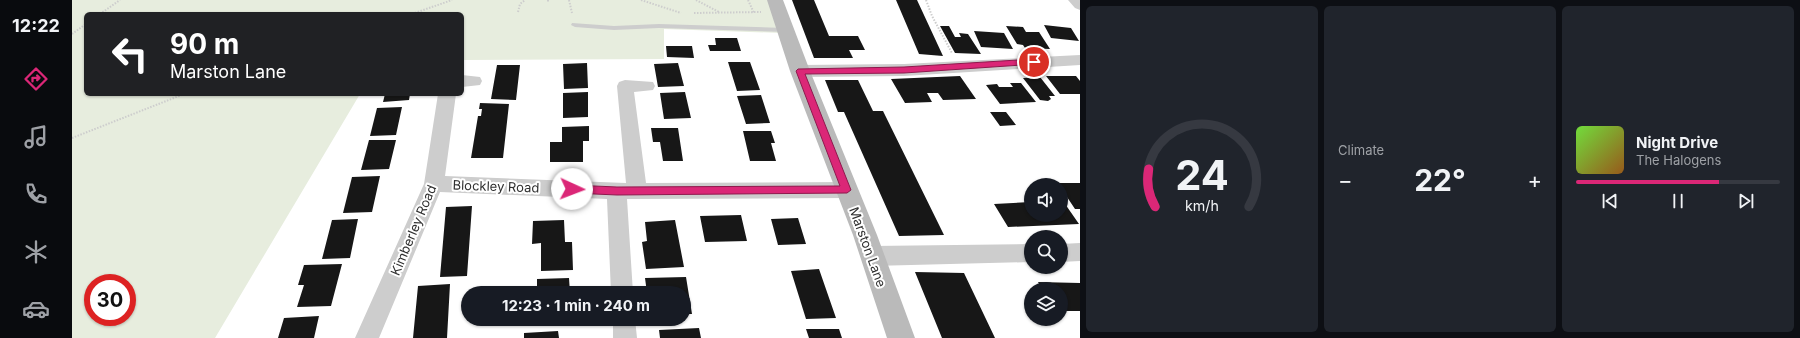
<!DOCTYPE html>
<html lang="en">
<head>
<meta charset="utf-8">
<style>
	:root { --surface:#171b24; --page:#20242c; --text:#f1f3f6; --muted:#9ea1a6; --line:#363941; --accent:#db2777 }
	body { margin:0; font-family:Inter,sans-serif; background:var(--page); color:var(--text); height:100vh; display:flex; flex-direction:column; font-size:15px; white-space:nowrap }
	* { box-sizing:border-box; margin:0 }
	p { font-size:13px; color:var(--muted) }
	.icon { flex:none; width:22px; height:22px; fill:none; stroke:currentColor; stroke-width:2; stroke-linecap:round; stroke-linejoin:round }
	.map { position:relative; flex:1; overflow:hidden }
	.panel { display:flex; flex-direction:column; gap:6px; padding:6px; background:#0d0f14; width:720px }
	.panel>* { flex:none }
	.top-card { position:absolute; left:12px; top:12px; width:380px; height:84px; border-radius:6px; box-shadow:0 1px 3px #0004; background:#202124; color:#fff; overflow:hidden }
	.tools { position:absolute; left:952px; top:178px; display:grid; gap:8px }
	.tools a { display:grid; place-items:center; width:44px; height:44px; border-radius:50%; background:var(--surface); box-shadow:0 1px 3px #0004; font-size:20px }
	.speed { position:absolute; left:12px; top:274px; display:flex; gap:8px; font-size:20px; font-weight:700; text-align:center }
	.speed>* { display:grid; place-content:center; width:52px; height:52px; border-radius:50%; background:var(--surface); box-shadow:0 1px 3px #0004; line-height:1 }
	.speed .limit { border:6px solid #d22; background:#fff; color:#111 }
	.pin { position:absolute; display:grid; place-items:center; width:34px; height:34px; color:#fff; margin:-17px; border:2px solid #fff; border-radius:50%; box-shadow:0 1px 4px #0007 }
	.me { position:absolute; width:44px; margin:-22px; rotate:92deg; stroke-linejoin:round; filter:drop-shadow(0 0 3px #0008) }
	.turn { display:flex; align-items:center; gap:14px; height:84px; padding:0 20px; font-size:18px }
	.turn .icon { width:52px; height:52px; stroke-width:2.5 }
	.turn b { display:block; font-size:28px; line-height:34px }
	.big { font-size:30px; font-weight:700; line-height:1.1 }
	.panel .widget { flex:1; display:flex; flex-direction:column; justify-content:center; gap:6px; min-width:0; padding:0 14px; border-radius:6px; background:var(--page) }
	.panel .dial { align-items:center; gap:0 }
	.dial svg { height:104px; overflow:visible; fill:none; stroke:var(--line); stroke-width:7; stroke-linecap:round; text-anchor:middle }
	.dial text { fill:var(--text); stroke:none }
	.song { display:flex; align-items:center; gap:12px }
	.cover { width:48px; height:48px; border-radius:6px; background:linear-gradient(135deg,hsl(100 70% 55%),hsl(30 70% 35%)) }
	.played { height:4px; border-radius:2px; background:linear-gradient(90deg,var(--accent) 70%,var(--line) 70%) }
	.keys { display:flex; justify-content:space-around; direction:ltr }
	.heat { display:flex; justify-content:space-between; align-items:center; font-size:22px; direction:ltr }
	.panel .tiles { flex:1; display:grid; gap:6px; grid-template-columns:repeat(3,1fr) }
	.trip { position:absolute; left:389px; top:286px; width:230px; height:40px; border-radius:20px; background:var(--surface); box-shadow:0 1px 3px #0004; font-weight:700; line-height:40px; text-align:center }
	main { display:flex; flex:1; min-height:0 }
	.tab-bar { display:flex; flex-direction:column; width:72px; justify-content:space-around; align-items:center; background:#090b0e; color:var(--muted) }
	.tab-bar .icon { width:28px; height:28px }
	.tab-bar .on { color:var(--accent) }
	.tab-bar b { font-size:18px; color:var(--text) }
	.map>svg:first-child { display:block }
	.green { fill:#e7edde; fill-rule:evenodd }
	.building { fill:#171717 }
	.lines { fill:none; stroke-linecap:round; stroke-linejoin:round }
	.path { stroke:#cdcdcd; stroke-width:2; stroke-dasharray:1.5 1.5; stroke-linecap:butt }
	.lane { fill:#cdcdcd; fill-rule:evenodd }
	.street { fill:#cdcdcd; fill-rule:evenodd }
	.secondary { fill:#bababa; fill-rule:evenodd }
	.route { fill:#db2777; stroke:#8e194d }
	.labels { text-anchor:middle; dominant-baseline:central; stroke-width:4; stroke-linejoin:round; paint-order:stroke }
	.street-label { font-size:13px; fill:#303030; stroke:#fff }
</style>
</head>
<body>
<main>
<nav class="tab-bar">
<b>12:22</b>
<svg class="icon on" aria-label="directions" viewBox="0 0 24 24"><path d="M12 3l9 9-9 9-9-9zM9 14v-3h6M13 9l2 2-2 2"/></svg>
<svg class="icon" aria-label="music" viewBox="0 0 24 24"><path d="M9 18V5l10-2v13"/><circle cx="6" cy="18" r="3"/><circle cx="16" cy="16" r="3"/></svg>
<svg class="icon" aria-label="phone" viewBox="0 0 24 24"><path d="M5 4h4l2 5-3 2q2 4 5 5l2-3 5 2v4C11 20 4 13 5 4z"/></svg>
<svg class="icon" aria-label="climate" viewBox="0 0 24 24"><path d="M12 3v18M4 7l16 10M4 17L20 7"/></svg>
<svg class="icon" aria-label="car" viewBox="0 0 24 24"><path d="M5 17H2v-5l4-1 3-4h7l3 4 3 1v5h-3M9 17h6M6 11h13"/><circle cx="7" cy="17" r="2"/><circle cx="17" cy="17" r="2"/></svg>
</nav>
<div class="map">
<svg width="1008" height="338" viewBox="0 0 1008 338">
	<rect width="100%" height="100%" fill="#fff"/>
	<!-- green -->
	<path class="green" d="M0,0H699L709,33L592,29V59L390,60V14H14V94H288L143,338H0ZM21,283H55V317H21Z"/>
	<!-- building -->
	<path class="building" d="M720,0H742L757,36H786L793,50H777L781,58H742Z
		M824,0H845L871,56L847,54Z
		M972,25L999,28L1007,41L979,38Z
		M868,26H877L883,37H889L887,33L896,34L909,54L883,53Z
		M934,26L951,27L954,32H967L978,49L953,48L951,45L945,44Z
		M902,31L932,33L941,49L909,47Z
		M643,38H665L669,51H638L636,45H644Z
		M594,46H620L622,58L595,57Z
		M656,62H678L688,90L665,91Z
		M515,63L516,88L492,89L491,64Z
		M606,63L612,86L586,87L582,64Z
		M425,65H448L444,100L419,99Z
		M888,76L904,99L871,100L866,93H855L860,102L833,103L819,79Z
		M974,76H1004L1008,81V94H988Z
		M968,77L983,96H977L979,99L976,101L968,100L951,78Z
		M753,80H786L801,111H811L872,235L827,236L772,112H766Z
		M938,83H949L964,102L928,104L914,85L925,84L927,87H941Z
		M516,92V117L491,118V93Z
		M613,92L619,118L592,119L588,93Z
		M313,94H338L337,100L311,102Z
		M689,95L698,123L674,124L665,96Z
		M408,103L437,104L431,158H399L406,116H409L410,109H407Z
		M330,107L324,135L298,136L305,108Z
		M918,112H934L944,125L928,126Z
		M517,126V141H511V162H478V142H490V127Z
		M579,128H606L611,161H591L588,142H581Z
		M671,131H699L703,143H699L704,161H678Z
		M297,140H324L317,169L289,170Z
		M308,176L300,212L271,213L280,177Z
		M986,183H1008V209H1003L989,188V185Z
		M989,201H991L1007,224L936,227L922,204L959,202V215H989Z
		M400,206L395,276L368,277L374,207Z
		M669,215L675,241L633,242L628,216Z
		M726,218L734,244L706,245L699,219Z
		M286,219L278,258L250,259L260,220Z
		M492,220L493,242H500L501,270L469,271V243L460,244L461,221Z
		M603,220L612,267L574,269L570,242L575,241L573,222Z
		M270,264L259,306L225,307L232,285H226L232,265Z
		M747,269L764,318L734,319L719,271Z
		M843,272L892,273L923,338H870Z
		M614,277L620,314H612V293H575L573,278Z
		M497,278L498,293H465V279Z
		M966,282L1008,283V311H989V289H970Z
		M378,284L375,338H341L346,286Z
		M247,316L242,338H206L212,318Z
		M465,319H498L499,324L465,325Z
		M627,328L629,338H588L587,330Z
		M734,329H767L770,338H737Z
		M486,331L487,338H452V333Z"/>
	<g class="lines">
		<!-- path -->
		<path class="path" d="M476,0V3
			M497,0L500,13
			M569,0L609,13
			M624,0L647,12
			M676,0L682,13
			M854,0L860,16L880,53
			M446,12L448,4L453,0
			M622,13L689,12
			M28,14L48,0
			M340,14L380,0
			M0,34L14,24
			M0,138L112,94"/>
		<!-- lane -->
		<path class="lane" d="M500,23L542,26L587,24L713,28L717,30L713,32L587,28L542,30L503,27L499,25Z"/>
		<!-- street -->
		<path class="street" d="M996,0H1008V10L1003,8Z
			M1008,55V65L832,76L728,77L722,75L720,71L722,67L728,65L832,64Z
			M390,75L408,77L410,81L408,85L390,87Z
			M553,80L581,82L583,86L581,90L562,92L574,183L775,182L782,184L785,190L782,196L775,198L555,199L561,293H539L535,199L368,192L307,338H283L352,184L366,94H384L373,176L554,183L545,86L547,82Z
			M1008,243V261L989,262V244Z
			M959,244V262L800,266L792,263L789,256L792,249L800,246Z
			M541,319H563L565,338H541Z"/>
		<!-- secondary -->
		<path class="secondary" d="M695,0H711L738,71L805,235L843,338H815L781,235L718,71Z"/>
	</g>
	<!-- route -->
	<path class="route" d="M962,59L966,62L965,64L832,73L733,74L779,190L775,193L545,195L500,193L495,189L500,185L545,187L768,186L724,71L726,69L832,67Z"/>
	<g class="labels">
		<!-- street labels -->
		<g class="street-label">
			<text transform="translate(424 186) rotate(2)">Blockley Road</text>
			<text transform="translate(341 230) rotate(-67)">Kimberley Road</text>
			<text transform="translate(796 247) rotate(70)">Marston Lane</text>
		</g>
	</g>
</svg>
<div class="tools">
<a><svg class="icon" aria-label="sound" viewBox="0 0 24 24"><path d="M4 9h4l5-4v14l-5-4H4zM17 9q2 3 0 6"/></svg></a>
<a><svg class="icon" aria-label="search" viewBox="0 0 24 24"><circle cx="10" cy="10" r="6"/><path d="M15 15l6 6"/></svg></a>
<a><svg class="icon" aria-label="layers" viewBox="0 0 24 24"><path d="M12 4l9 5-9 5-9-5zM3 14l9 5 9-5"/></svg></a>
</div>
<div class="speed"><div class="limit">30</div></div>
<div class="pin" style="left:962px;top:62px;background:#d93025"><svg class="icon" aria-label="arrive" viewBox="0 0 24 24"><path d="M6 21V4h12l-3 4 3 4H6"/></svg></div>
<svg class="me" style="left:500px;top:189px" viewBox="-20 -20 40 40"><circle r="19" fill="#fff"/><path d="M0-13L10 11 0 6-10 11z" fill="#db2777"/></svg>
<div class="trip">12:23 · 1 min · 240 m</div>
<div class="top-card">
<div class="turn"><svg class="icon" aria-label="left" viewBox="0 0 24 24"><path d="M17 20v-9H6M10 6l-5 5 5 5"/></svg><div><b>90 m</b>Marston Lane</div></div>
</div>
</div>
<section class="panel">
<div class="tiles">
<div class="widget dial"><svg viewBox="0 0 100 80">
<path d="M14 69A42 42 0 1 1 86 69"/>
<path d="M14 69A42 42 0 0 1 9 40" stroke="#db2777"/>
<text x="50" y="56" font-size="32" font-weight="700">24</text>
<text x="50" y="72" font-size="11">km/h</text>
</svg></div>
<div class="widget"><p>Climate</p>
<div class="heat"><a>−</a><b class="big">22°</b><a>+</a></div>
</div>
<div class="widget">
<div class="song"><i class="cover"></i><div><b>Night Drive</b><p>The Halogens</p></div></div>
<div class="played"></div>
<div class="keys"><svg class="icon" aria-label="previous" viewBox="0 0 24 24"><path d="M18 5L8 12l10 7zM5 5v14"/></svg><svg class="icon" aria-label="pause" viewBox="0 0 24 24"><path d="M8 5v14M16 5v14"/></svg><svg class="icon" aria-label="next" viewBox="0 0 24 24"><path d="M6 5l10 7-10 7zM19 5v14"/></svg></div>
</div>
</div>
</section>
</main>
</body>
</html>
